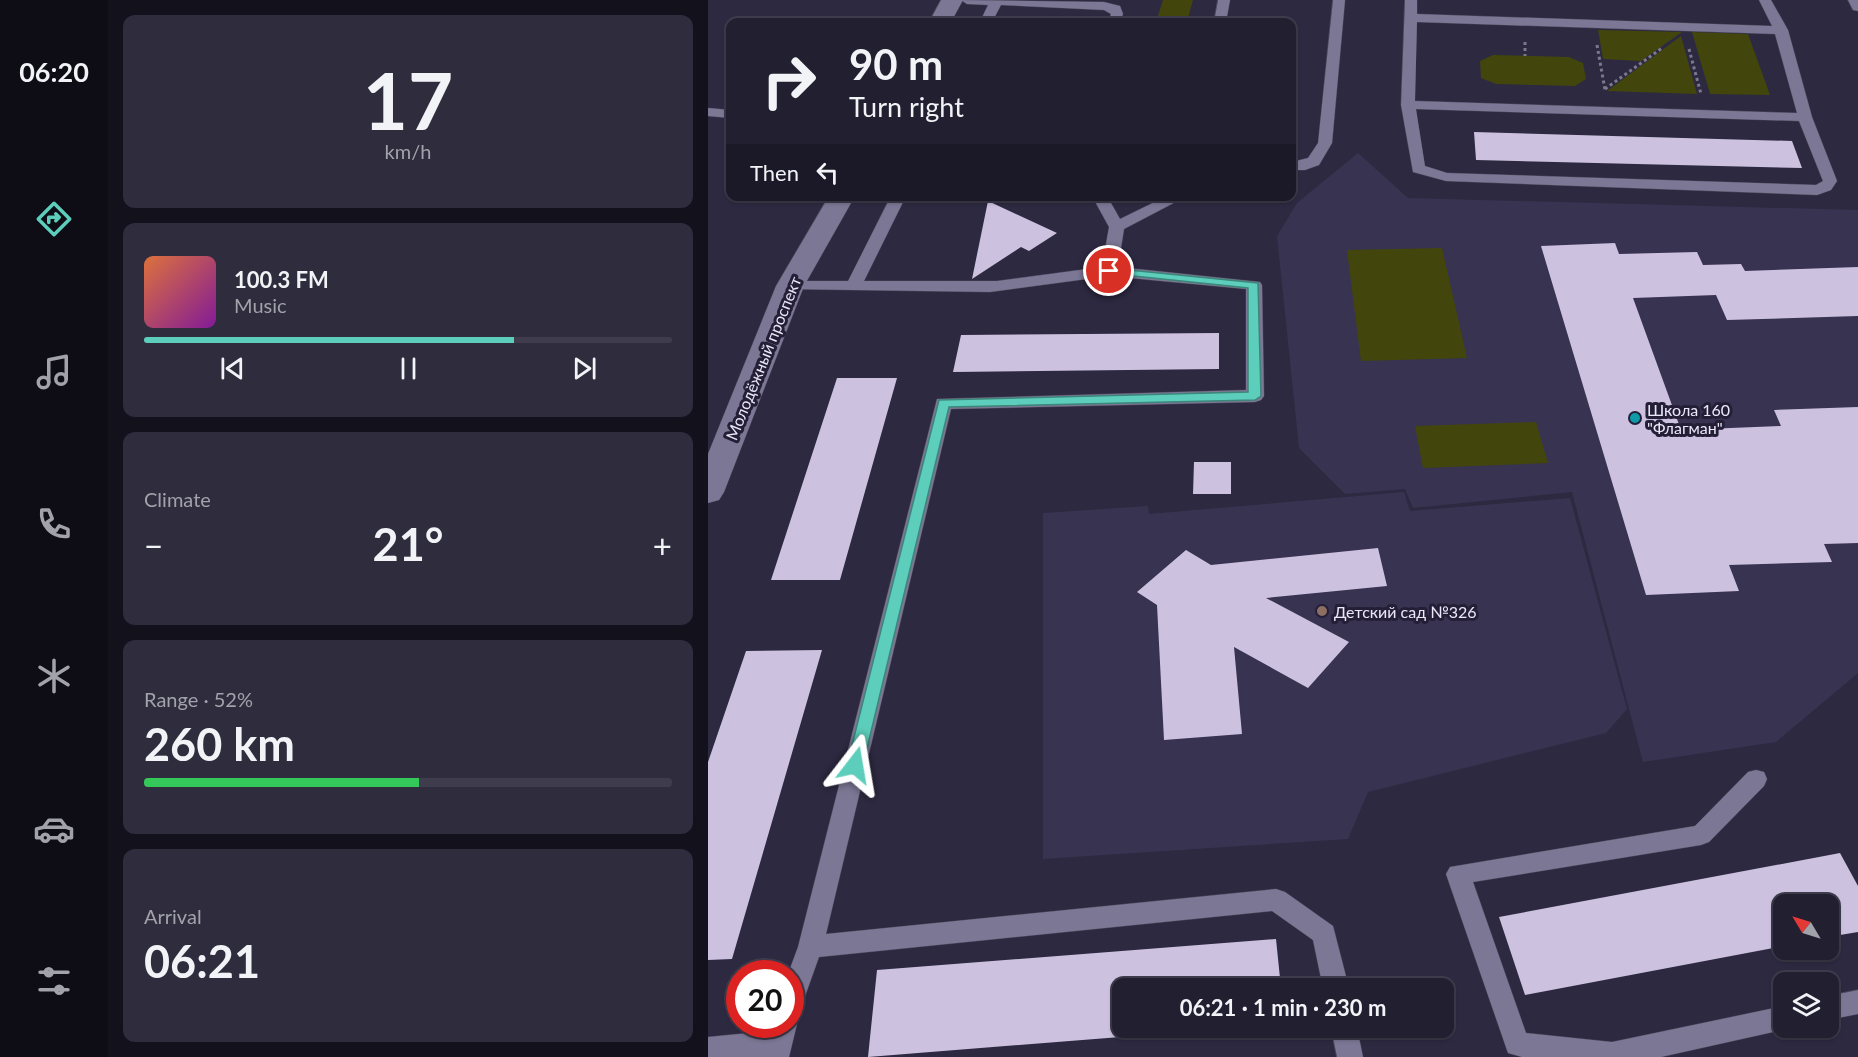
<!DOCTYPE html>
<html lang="en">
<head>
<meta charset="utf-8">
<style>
	:root { --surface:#221f31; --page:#2e2c3d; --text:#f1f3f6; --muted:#a2a2ab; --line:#3f3d4d; --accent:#5ccebb }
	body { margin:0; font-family:Lato,sans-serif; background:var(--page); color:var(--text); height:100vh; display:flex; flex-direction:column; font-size:22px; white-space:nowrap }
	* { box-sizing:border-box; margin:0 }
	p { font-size:20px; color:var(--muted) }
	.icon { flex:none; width:33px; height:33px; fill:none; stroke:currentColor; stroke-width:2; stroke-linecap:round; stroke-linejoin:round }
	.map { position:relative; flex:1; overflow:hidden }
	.sheet { display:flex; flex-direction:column; gap:15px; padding:15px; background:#13111b; width:600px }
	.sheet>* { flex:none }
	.hud { position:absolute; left:18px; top:18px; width:570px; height:183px; border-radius:12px; box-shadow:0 2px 4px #0004,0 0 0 2px var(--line); background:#221f31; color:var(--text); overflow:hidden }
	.needle { width:39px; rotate:308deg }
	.tools { position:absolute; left:1065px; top:894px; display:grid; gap:12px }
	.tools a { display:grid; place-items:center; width:66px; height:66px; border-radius:12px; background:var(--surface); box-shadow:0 2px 4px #0004,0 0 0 2px var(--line); font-size:30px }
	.speed { position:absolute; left:18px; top:960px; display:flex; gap:12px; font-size:30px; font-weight:700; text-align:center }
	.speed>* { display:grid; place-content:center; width:78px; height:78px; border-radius:50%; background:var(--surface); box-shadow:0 2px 4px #0004,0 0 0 2px var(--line); line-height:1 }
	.speed .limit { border:9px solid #d22; background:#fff; color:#111 }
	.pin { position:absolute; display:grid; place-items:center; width:51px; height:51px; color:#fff; margin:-26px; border:3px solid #fff; border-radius:50%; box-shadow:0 2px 6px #0007 }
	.me { position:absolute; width:66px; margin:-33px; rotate:14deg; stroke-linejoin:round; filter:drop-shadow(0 0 4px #0008) }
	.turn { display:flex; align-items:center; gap:21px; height:126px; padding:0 24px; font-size:27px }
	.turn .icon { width:78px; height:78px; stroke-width:2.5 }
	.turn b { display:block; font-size:42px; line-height:51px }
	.then { display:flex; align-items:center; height:57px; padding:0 24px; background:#0003; gap:12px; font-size:22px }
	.big { font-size:45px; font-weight:700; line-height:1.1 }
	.sheet .tile { flex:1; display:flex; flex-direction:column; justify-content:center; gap:9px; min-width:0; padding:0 21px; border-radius:12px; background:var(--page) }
	.sheet .dial { align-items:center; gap:0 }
	.dial b { font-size:78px; line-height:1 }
	.song { display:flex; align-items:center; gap:18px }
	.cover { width:72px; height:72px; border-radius:9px; background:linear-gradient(135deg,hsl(20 70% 55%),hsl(290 70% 35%)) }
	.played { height:6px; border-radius:3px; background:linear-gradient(90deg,var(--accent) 70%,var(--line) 70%) }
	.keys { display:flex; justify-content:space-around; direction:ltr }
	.heat { display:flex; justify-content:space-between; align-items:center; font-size:33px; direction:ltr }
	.charge { height:9px; border-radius:4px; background:linear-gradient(90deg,#34c759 52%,var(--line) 0) }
	.trip { position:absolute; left:404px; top:978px; width:342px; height:60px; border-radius:12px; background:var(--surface); box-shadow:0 2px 4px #0004,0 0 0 2px var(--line); font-weight:700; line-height:60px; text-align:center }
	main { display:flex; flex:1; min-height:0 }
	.tabs { display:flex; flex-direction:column; width:108px; justify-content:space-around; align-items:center; background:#0e0c14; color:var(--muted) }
	.tabs .icon { width:42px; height:42px }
	.tabs .active { color:var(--accent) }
	.tabs b { font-size:27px; color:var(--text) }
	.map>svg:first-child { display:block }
	.built { fill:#383350 }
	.green { fill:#42460c }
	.building { fill:#ccc2e0 }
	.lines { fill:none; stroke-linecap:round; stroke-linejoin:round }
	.service-casing { stroke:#494559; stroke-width:1 }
	.minor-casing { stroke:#494559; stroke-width:1 }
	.path { stroke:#7c798d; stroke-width:3; stroke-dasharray:3 3; stroke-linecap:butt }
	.service { fill:#7b7794; fill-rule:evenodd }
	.minor { fill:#7b7794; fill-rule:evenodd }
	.route { fill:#5ccebb; stroke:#3c867a; stroke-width:1.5 }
	.culture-dot { fill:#0f9aa8; stroke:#241f37; stroke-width:2 }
	.education-dot { fill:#8d6e63; stroke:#241f37; stroke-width:2 }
	.labels { text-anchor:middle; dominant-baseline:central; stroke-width:6; stroke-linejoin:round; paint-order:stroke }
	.street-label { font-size:16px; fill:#eae8f8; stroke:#241f37 }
	.poi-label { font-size:16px; fill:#eae8f8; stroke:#241f37; text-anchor:start }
</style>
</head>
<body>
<main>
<nav class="tabs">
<b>06:20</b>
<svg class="icon active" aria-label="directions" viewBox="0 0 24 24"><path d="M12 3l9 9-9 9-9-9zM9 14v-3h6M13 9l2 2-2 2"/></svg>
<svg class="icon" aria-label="music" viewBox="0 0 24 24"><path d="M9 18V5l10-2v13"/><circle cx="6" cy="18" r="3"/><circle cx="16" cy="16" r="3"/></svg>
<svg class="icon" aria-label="phone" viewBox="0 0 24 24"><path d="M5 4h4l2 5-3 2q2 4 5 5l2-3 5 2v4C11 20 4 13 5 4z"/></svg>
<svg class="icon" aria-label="climate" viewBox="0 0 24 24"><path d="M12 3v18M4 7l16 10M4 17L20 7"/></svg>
<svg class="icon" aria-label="car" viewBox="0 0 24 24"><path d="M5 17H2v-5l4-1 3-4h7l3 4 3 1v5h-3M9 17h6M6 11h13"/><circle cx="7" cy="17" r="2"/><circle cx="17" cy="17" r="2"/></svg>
<svg class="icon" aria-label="filters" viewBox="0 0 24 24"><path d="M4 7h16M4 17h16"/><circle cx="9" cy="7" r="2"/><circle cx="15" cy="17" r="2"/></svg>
</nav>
<section class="sheet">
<div class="tile dial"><b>17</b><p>km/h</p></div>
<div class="tile">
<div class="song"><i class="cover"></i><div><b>100.3 FM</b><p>Music</p></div></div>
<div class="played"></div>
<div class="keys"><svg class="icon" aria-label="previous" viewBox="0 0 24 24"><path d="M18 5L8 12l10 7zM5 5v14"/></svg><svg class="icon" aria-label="pause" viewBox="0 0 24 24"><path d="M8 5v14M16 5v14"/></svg><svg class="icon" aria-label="next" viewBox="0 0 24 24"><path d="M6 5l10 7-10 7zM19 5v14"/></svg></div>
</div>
<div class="tile"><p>Climate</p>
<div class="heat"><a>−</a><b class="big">21°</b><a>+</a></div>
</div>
<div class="tile"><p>Range · 52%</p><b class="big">260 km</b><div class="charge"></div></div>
<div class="tile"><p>Arrival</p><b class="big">06:21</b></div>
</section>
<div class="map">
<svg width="1150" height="1057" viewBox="0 0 1150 1057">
	<rect width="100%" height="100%" fill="#2d2941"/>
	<!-- built -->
	<path class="built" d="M650,153L700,198L1150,210V673L1068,742L935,762L864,492L705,508L697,489L637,494L591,448L569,236L589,203Z
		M696,492L702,511L862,498L919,709L898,733L660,792L640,839L335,859V513L440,506L441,514Z"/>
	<!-- green -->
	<path class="green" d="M455,0H485L479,22H448Z
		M890,30L974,32L933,61L895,59Z
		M984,32L1040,34L1062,95L1002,94Z
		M973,36L989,94L899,91Z
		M785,55L861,57L875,63L878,79L867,86L788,84L773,78L772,61Z
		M734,248L759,358L653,361L639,250Z
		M828,422L840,463L715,468L707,426Z"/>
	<!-- building -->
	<path class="building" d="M766,132L1084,141L1094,168L768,160Z
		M280,201L349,233L321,251L313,247L264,279Z
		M907,243L911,254L989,252L995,265L1033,264L1037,271L1150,267V316L1019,320L1008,295L925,298L973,430L1073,426L1066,410L1150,407V543L1116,544L1124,562L1021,565L1031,591L938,595L833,246Z
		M511,333V369L245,372L253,335Z
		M129,378H189L132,580H63Z
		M486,462H523V494H485Z
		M670,548L679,586L558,598L641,642L600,688L526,647L534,734L456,740L449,605L429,592L478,550L503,565Z
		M114,650L24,959L0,960V762L38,651Z
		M1132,853L1150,886V932L1120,937V904H1076V946L817,995L791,917Z
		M568,939L573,988H414V1028H526L160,1057L169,970Z"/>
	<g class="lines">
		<!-- service casing -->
		<g class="service-casing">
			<path id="service" d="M253,0L396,2L412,6L415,14L412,22H400L403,14L396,10L293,5L284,22H272L280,5L259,4Z
				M510,0H522L518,22H506Z
				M625,0H637L624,143L611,165L597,170H584V162L600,158L610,143Z
				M697,0H709V14L1064,26L1051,0H1063L1080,30L1104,117L1129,181L1123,190L1109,195L738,181L705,172L693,105ZM709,22L1067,34L1089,113L707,101ZM708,109L1091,121L1115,181L1108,185L739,173L717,166Z
				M1140,0H1150V11L1145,10Z
				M0,108L22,110V118L0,116Z
				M183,196H198L156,281H289L394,267L401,227L384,196H399L412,219L459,196H479L416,229L410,267L552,282L554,285L556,396L553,400L547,402L243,409L118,934L568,889L577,892L625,926L641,988H615L605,940L564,911L111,957L91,1013L85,1016L89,1024L81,1057H0V1037L61,1031L63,1024H82V974H80L90,947L229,399L538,390V289L401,276L282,292L76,289L74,286L76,283L82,281H140Z
				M1048,770L1056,772L1059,779L1056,786L1001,842L993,845L765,882L818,1033L904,1042L1076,1006V1028H1083L953,1057H814L800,1053L738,874L742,867L987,826L1040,772Z
				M1150,990V1014L1120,1020V996Z
				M623,1028H649L655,1057H629Z"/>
		</g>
		<!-- minor casing -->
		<g class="minor-casing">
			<path id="minor" d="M233,0H255L243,22H221Z
				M121,196H147L96,286L16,492L11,500L0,503V454L68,286Z"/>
		</g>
		<!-- path -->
		<path class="path" d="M817,42V56
			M889,45L897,90
			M981,49L993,94
			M897,89L954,48"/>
		<!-- service -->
		<use href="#service" class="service"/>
		<!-- minor -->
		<use href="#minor" class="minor"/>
	</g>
	<!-- route -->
	<path class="route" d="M401,268L550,283L553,396L547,400L241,407L155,765L152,770L147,772L141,770L139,765L231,400L540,392V288L397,273V269Z"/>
	<!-- markers -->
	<circle class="culture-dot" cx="927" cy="418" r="6"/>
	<circle class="education-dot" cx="614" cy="611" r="6"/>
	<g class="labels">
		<!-- street labels -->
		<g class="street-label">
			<text transform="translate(55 358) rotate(-68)">Молодёжный проспект</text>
		</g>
		<!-- poi labels -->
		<g class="poi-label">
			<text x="939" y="409">Школа 160<tspan x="939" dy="18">"Флагман"</tspan></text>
			<text x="626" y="611">Детский сад №326</text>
		</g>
	</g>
</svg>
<div class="tools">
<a><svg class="needle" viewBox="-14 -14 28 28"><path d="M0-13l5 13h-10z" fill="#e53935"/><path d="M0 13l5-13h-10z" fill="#a2a2ab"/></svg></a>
<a><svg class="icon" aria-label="layers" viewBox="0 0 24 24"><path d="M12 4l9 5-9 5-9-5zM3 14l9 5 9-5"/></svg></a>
</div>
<div class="speed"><div class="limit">20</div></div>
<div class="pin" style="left:401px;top:271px;background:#d93025"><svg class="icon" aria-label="arrive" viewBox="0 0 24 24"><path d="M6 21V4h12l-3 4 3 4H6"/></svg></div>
<svg class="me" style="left:147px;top:765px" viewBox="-20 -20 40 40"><path d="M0-17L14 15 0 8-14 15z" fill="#5ccebb" stroke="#fff" stroke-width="4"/></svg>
<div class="trip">06:21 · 1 min · 230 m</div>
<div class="hud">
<div class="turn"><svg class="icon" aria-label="right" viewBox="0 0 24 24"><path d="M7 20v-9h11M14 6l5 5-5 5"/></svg><div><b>90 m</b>Turn right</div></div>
<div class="then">Then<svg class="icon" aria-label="left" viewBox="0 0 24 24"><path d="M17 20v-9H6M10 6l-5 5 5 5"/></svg></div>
</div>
</div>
</main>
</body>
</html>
